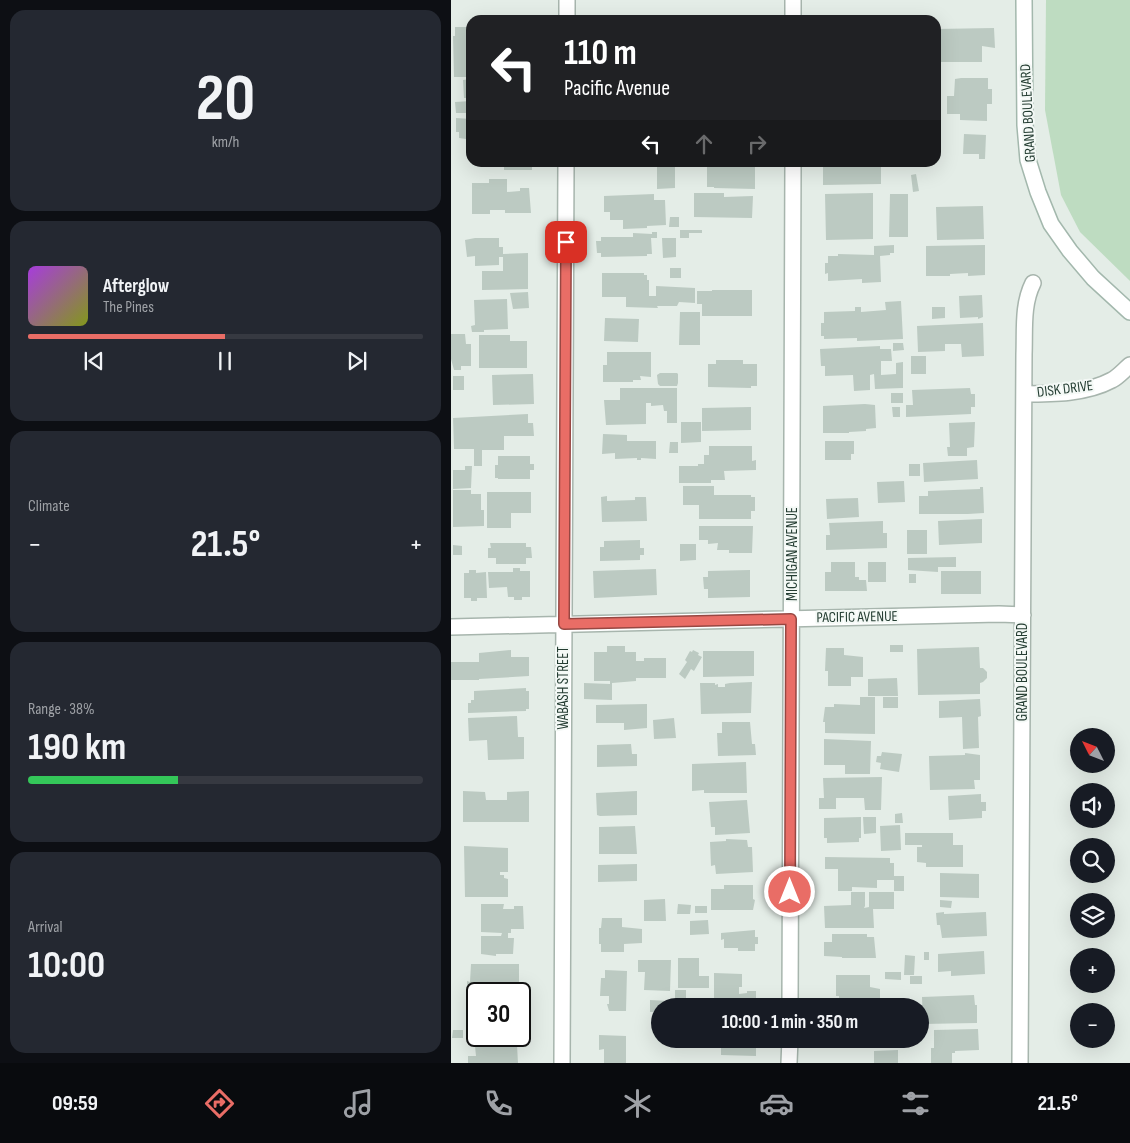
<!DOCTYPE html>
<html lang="en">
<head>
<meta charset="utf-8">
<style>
	:root { --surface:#171b24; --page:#242831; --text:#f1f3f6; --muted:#9ea1a6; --line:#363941; --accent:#e96d66 }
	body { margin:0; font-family:"Sofia Sans Condensed",sans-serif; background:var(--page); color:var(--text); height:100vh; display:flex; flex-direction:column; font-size:19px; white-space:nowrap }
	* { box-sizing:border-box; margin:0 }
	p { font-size:16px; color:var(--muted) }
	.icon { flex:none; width:28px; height:28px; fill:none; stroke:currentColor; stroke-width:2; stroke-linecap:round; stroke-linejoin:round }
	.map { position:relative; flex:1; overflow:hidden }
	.panel { display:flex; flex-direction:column; gap:10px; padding:10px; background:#0d0f14; width:451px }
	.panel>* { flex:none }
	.guide { position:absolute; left:15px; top:15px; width:475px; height:152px; border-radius:15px; box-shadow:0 5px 20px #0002; background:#202124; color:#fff; overflow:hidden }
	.needle { width:32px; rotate:312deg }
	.controls { position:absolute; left:619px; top:728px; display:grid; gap:10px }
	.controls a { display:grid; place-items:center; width:45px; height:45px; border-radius:50%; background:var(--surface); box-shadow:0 5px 20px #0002; font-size:25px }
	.speed { position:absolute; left:15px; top:982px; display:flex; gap:10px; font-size:25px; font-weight:700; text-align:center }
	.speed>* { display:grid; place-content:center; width:65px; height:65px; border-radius:50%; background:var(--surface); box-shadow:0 5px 20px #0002; line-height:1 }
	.speed .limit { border:2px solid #111; border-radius:8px; background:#fff; color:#111 }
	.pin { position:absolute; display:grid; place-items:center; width:42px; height:42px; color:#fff; margin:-21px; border-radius:10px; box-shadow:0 2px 8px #0006 }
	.me { position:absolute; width:55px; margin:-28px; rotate:0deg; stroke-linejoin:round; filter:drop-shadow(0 0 4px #0008) }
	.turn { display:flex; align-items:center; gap:18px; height:105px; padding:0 15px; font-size:22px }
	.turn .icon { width:65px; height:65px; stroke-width:2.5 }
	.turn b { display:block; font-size:35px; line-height:42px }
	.lanes { display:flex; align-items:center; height:48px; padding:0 15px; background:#0003; justify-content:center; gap:25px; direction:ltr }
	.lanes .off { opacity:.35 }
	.big { font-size:38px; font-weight:700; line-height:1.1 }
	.panel .card { flex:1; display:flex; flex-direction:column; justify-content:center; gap:8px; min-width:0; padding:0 18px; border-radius:15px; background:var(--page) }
	.panel .dial { align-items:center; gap:0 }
	.dial b { font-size:65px; line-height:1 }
	.song { display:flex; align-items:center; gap:15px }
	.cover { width:60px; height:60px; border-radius:8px; background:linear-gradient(135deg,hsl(280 70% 55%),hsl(70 70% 35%)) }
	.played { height:5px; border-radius:2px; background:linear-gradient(90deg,var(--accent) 50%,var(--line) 50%) }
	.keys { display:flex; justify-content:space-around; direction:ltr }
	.heat { display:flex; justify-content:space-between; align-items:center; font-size:28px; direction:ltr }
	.charge { height:8px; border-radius:4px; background:linear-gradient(90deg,#34c759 38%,var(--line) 0) }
	.trip { position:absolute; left:200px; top:998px; width:278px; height:50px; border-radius:25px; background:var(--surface); box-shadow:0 5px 20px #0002; font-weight:700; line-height:50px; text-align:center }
	.tabs { display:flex; height:80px; justify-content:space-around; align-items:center; background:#090b0e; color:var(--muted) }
	.tabs .icon { width:35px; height:35px }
	.tabs .on { color:var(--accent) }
	.tabs b { font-size:22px; color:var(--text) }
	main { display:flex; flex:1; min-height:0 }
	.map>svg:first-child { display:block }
	.green { fill:#bedcc1 }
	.building { fill:#bccac2 }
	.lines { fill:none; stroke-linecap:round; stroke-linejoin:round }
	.street-casing { stroke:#a7b5ad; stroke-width:18 }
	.secondary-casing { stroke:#a3b8ad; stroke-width:18 }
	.street { stroke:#fff; stroke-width:15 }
	.secondary { stroke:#fff; stroke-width:15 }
	.route-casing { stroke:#974742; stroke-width:12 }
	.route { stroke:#e96d66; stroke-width:9 }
	.labels { text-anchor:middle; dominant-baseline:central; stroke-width:4; stroke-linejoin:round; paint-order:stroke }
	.street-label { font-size:15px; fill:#243d32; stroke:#f4f9f6 }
</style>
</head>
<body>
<main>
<section class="panel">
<div class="card dial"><b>20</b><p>km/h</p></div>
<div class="card">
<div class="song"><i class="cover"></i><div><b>Afterglow</b><p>The Pines</p></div></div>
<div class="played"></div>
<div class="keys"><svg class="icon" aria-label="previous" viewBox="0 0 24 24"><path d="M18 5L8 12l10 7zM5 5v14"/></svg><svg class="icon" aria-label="pause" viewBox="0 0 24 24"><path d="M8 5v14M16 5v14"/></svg><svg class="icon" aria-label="next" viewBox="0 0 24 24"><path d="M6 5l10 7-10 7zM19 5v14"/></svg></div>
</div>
<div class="card"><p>Climate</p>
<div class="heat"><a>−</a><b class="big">21.5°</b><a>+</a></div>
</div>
<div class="card"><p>Range · 38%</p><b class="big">190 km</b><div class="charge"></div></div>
<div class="card"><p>Arrival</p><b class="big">10:00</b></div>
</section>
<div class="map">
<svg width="679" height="1063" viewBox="0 0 679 1063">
	<rect width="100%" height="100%" fill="#e4ede7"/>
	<!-- green -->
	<path class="green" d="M595,0H679V281L629,232L610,195L594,110Z"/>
	<!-- building -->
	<path class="building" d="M4,27H18V36H20V77H3L2,36H4Z
		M543,28L544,48L531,46V62H485V29Z
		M510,78H537V89H541V104H536V121L509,120V114H496V96H503L504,79Z
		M20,79V98H13L12,80Z
		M20,101V113H5L4,102Z
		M5,118L20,119V145H15V139L8,138V132H5Z
		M513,134L535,135L534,159H528V154H512Z
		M53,162H81V170H53Z
		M160,162H208V165L160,167Z
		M256,162H304V189L263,188V187H256Z
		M372,162H430V184L372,185Z
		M206,167H224V188L206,189Z
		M465,174L468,191L462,192L460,175Z
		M38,179H56V192L69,191V188H78L80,213H54V210H39V214H21V183H38Z
		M243,193H273V197L302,196L301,218L243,217Z
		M422,193V239L375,240L374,194Z
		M203,194V200H214L215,225L196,226V228L172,229V220H159V212H153V196Z
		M439,194H457V237H438Z
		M532,206L533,239L486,240L485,207Z
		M219,217H228V227H218Z
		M229,230H251V233H238V238H229Z
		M201,232H206V238H200L201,254H196V256L150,257V253H146L145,241H150V237H182V233L201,234Z
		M24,238H48V247H52V254L77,253V289L31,290V271H52V257H48V265L24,266V256L16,257L14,240Z
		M211,238H225V257L212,258Z
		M443,245V253H439V255L429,256L430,282L411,283V279L377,281V273L374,274V263H377V256H387V254L423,255V246Z
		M534,245V275L517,276V273L499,274V276H475V246Z
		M219,268H230V278H219Z
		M151,273H193V275H196V280H198V296H205V286L244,288V303L228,302L226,306H206L207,308L175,307V297H151Z
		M261,290H301V316H251V304H246V291H261Z
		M77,292L78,308L62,309L59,293Z
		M531,295L532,317L527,319V317L509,318L508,296Z
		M56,299L57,329L33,330V332H21L20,326L24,325L23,300Z
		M450,301L452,339L406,341V338L373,339V336H370V323H373V312L404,311V307H410V312L435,310L434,302Z
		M481,307H494V318L481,319Z
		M229,312H249V345H228Z
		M154,318L188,319L187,342L153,341Z
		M532,323L533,356L511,357L510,344H494V351L467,352L466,326Z
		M0,334H14L15,344H20V366H10V370H3L0,359Z
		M28,335H59V341H76V368H28Z
		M442,343H452L453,350L442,351Z
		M429,346V349H440L441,361H430V375L445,374V363L452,362V388L424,389L423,374L419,375V390L403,391L402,375L374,376V366H370L369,349Z
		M156,352H200V377L189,376L190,380H182V382H152V365H156Z
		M460,356H475V374H460Z
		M265,360H292V364H306V386H300V388L257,387V364H265Z
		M209,373H226L227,374V383L226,386H209L207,384L206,375Z
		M82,374L83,404L42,405L41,375Z
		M2,376H13V390H2Z
		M169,388H226V423H216V411H213L212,405L200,406V403H195V424L155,425L153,400H169Z
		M519,388L520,394H524V407H520V414L455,417V405H462L461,390Z
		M440,393H452V403H440Z
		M414,404L424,405L425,428L415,429V431L398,432V433H372V406Z
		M300,407V430L251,431V408Z
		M441,407H449V417H442Z
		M77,414V423H82L83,436H53V450H31V466H23V449H3L2,418Z
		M230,422H250V442L230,443Z
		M524,422L523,447L516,448V456H497L496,447H499L498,423Z
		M152,434L176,435V441H205V459L190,458V460H186V458L164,459V453L151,454Z
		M374,441H403V454H400V460H374Z
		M219,442H227V453H218Z
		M258,446H301V461L305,460V470L273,471L274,480H260V483H228V466H247V464H253V455H258Z
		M47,456H79V464H83V470H79V479H47V478H44V465H47Z
		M526,460L527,479L473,482L472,463Z
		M458,464H469V476H458Z
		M14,466H21L20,488L2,489V470H14Z
		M453,481L454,502L427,503L426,482Z
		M232,486H263V495H300V497H304V511H300V519H248V505H232Z
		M529,487H532L533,513L517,514H468V496H477V491L529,489Z
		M2,490H20V494H30V510H33V526L2,527Z
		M36,492H80V513H60V528H36Z
		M156,496V501L184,500V497H195L196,521L151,522L150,497Z
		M407,498L408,517L376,519L375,499Z
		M531,519V543L488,545L487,521Z
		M432,521V533H436V548L375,550V535H379L378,523Z
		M248,526H302L301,553H278V550H266L267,543L257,544V540H248Z
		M456,530H476V554H456Z
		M189,540V548H193V555H189V560L149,561V547H153V541Z
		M39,543H75V547H80L81,558H75V564H45V558H37V548H40Z
		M229,544H245V560L229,561Z
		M2,545L11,546V555H2Z
		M505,557V567H487V572L457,570V558Z
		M380,562H404V577H408V580H415L416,591H374V572H380Z
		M417,562H435V582H417Z
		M62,568H69V571H79V597H71V600H63V597H57L56,587L38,588L37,572H62Z
		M205,569L206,595L143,598L142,571Z
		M18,570H25V573L35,572L36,598H26V601H20V598H13V573H18Z
		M299,570V597L257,598V589H253L252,577H257V571Z
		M490,571H530V594H490Z
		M458,574H465V583H458Z
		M439,645H452V652H439Z
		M156,646H174V652H185V661H193V658H215V678H185V681L161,683V700L133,699V683L159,684V681H143V652H156Z
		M528,647L529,668H532L536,672V678L532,682L529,683V694L467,695L466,649Z
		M375,648H393V655L412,657V677H400V686H377V671H374Z
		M60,650V657H78V676L28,679V680H0V662H28V653Z
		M242,650L248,653L247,655L251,657L243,671L240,669L234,679L228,674L236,662L234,660L239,651L241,652Z
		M252,651H303V676L252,677Z
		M446,678L447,696H417V679Z
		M301,682L300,713L250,714L249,683H264V685L267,684V687H274V684L279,683Z
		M75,688V691H78V709H75V711L17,713V703H20V700H23V691Z
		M409,697H424V734L374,733V722H372L374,707H383V704L409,705Z
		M432,697H447V708H432Z
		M529,699L530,716L527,717L528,748L512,749L511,717L488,718V701Z
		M196,704V728L173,730V723H145V705Z
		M66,716L67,737H73V759L37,760L36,740L18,741L17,718Z
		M223,718L225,738L203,739L202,720Z
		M271,722H299L301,744H304L305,755L267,756L266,733H271Z
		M373,739L420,741L419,774H394V765H373Z
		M180,744L181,754H186V766L146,767V745Z
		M431,752L451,754L448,772L429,769L430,763L425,762L426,756H430Z
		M514,753L529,755V780H523L524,789L479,790L478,756L514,755Z
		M295,762L296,793H253V790L241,791V764Z
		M431,777L430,810H414L413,798H385V809H368V798H373L372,778Z
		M12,791L34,792L35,800H56V792L78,791V822H12Z
		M186,791V815L149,816L146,815L145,793Z
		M530,794V802H535V811H531V818L498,820L497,796Z
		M296,800L299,833L264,835V827H260L258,802Z
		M451,813L452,823H444V814Z
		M410,817V838H408V842L376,843V838H373V818Z
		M412,817H425V833L413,834Z
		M449,825L450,850L430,851L429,826Z
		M184,826L186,854H148V827Z
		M454,833H502V845H512V867H475V863L466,862V847H471V845H454Z
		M275,839L296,840L297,847H301L302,872L265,874L264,865L260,866L259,842L275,841Z
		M13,846L57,848V872H49V875H53V878L57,879V897H14Z
		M374,857L439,858V863H443V876H453V891H443V880H426V888L401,887V891H387V869H374Z
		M186,864V881L147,882V865Z
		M489,873L528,874V898L489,897Z
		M273,885H302V899L304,900L302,910H260V889H273Z
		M400,892H414V906L413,908L418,907V892H443V909H422L423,928H374L373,906L400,905Z
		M214,899L215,921H193V900Z
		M489,900L501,901L500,908L489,907Z
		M30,904H53L52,909H63V906H72L73,929H60V933H57V938H63L62,954H45V956L30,954V936H50L51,933L30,932Z
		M227,904L240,905L239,914H226Z
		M244,906H256V913H244Z
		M493,912V914L535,912L536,936L491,938L489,925H486L485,913Z
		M151,918H171V927L191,929V943L173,944V952H150V944H148V928H150Z
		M257,920L258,934L239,935V921Z
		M304,930V937H307V944H304V951H287V948H273V939L270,940V933Z
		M381,934H416V937H423L425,958H391V957L373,956V942H381Z
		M533,951L534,974L500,976V971L487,972V954Z
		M473,952H478V960H473Z
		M454,955L464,956L463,975H453Z
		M227,958H248V976H258V988H227Z
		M187,960H220L219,991L193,990L194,972H187Z
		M20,964H68V984H64V989H54V993H40V984H34V988H16V981L19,982Z
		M154,970L176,971L175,1011H158L156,1004H158V996H149L150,978H154Z
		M434,972H450V980L434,979Z
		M263,973L291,974V987H288V994L296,993V991H305V1006H263Z
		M385,975H419V987L429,989V1006H388V996H385Z
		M459,976H471V984H459Z
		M224,990H235V1006H224Z
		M523,995L524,1005H526V1023L472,1024L471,997Z
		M199,1000L217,1001V1006H209V1012H199Z
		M256,1001V1006H245V1002Z
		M69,1017H71L72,1029L69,1030Z
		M23,1021H26V1033H23Z
		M527,1029L528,1050L504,1051V1053H501V1063H480V1048H483V1030Z
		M2,1030H12V1038H1Z
		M148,1035L175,1036V1063H153V1049L148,1050Z
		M270,1039H305V1056L270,1055Z
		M372,1039H399V1044L372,1045Z
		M66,1045L67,1063H17V1056H25L24,1046Z
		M447,1050V1063H423V1051Z"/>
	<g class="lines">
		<!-- street casing -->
		<g class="street-casing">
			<path id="street" d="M116,20V0
				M342,20V0
				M573,394C602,394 635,394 661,380C667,377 673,370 679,365
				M0,627L548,614L572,615
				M339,1006L342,162
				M111,1063L115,162
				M338,1063L339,1039
				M569,1063L573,354C574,330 571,305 582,283"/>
		</g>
		<!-- secondary casing -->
		<g class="secondary-casing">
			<path id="secondary" d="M573,0L574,125L577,160L587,192L600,224L619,251L642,278L679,312"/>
		</g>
		<!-- street -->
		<use href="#street" class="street"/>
		<!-- secondary -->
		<use href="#secondary" class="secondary"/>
	</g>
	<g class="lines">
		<!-- route casing -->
		<g class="route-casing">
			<path id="route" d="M115,242L113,624L340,619L339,892"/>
		</g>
		<!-- route -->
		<use href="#route" class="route"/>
	</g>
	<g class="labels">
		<!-- street labels -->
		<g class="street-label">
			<text transform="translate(577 113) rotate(-93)">GRAND BOULEVARD</text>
			<text transform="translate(614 389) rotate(-7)">DISK DRIVE</text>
			<text transform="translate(341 554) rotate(-90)">MICHIGAN AVENUE</text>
			<text transform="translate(406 617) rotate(-1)">PACIFIC AVENUE</text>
			<text transform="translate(571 672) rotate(-90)">GRAND BOULEVARD</text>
			<text transform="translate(112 688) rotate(-90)">WABASH STREET</text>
		</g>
	</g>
</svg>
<div class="controls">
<a><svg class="needle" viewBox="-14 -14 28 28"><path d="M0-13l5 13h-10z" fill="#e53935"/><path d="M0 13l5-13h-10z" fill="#9ea1a6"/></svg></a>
<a><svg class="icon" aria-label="sound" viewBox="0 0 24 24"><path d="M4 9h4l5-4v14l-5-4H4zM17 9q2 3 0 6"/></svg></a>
<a><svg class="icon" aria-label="search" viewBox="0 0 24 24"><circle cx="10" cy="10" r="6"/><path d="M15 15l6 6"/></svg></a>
<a><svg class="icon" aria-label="layers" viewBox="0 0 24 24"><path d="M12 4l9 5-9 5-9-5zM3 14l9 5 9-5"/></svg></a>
<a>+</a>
<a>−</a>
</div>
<div class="speed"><div class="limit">30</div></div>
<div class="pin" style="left:115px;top:242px;background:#d93025"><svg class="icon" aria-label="arrive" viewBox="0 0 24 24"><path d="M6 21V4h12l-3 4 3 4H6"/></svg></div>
<svg class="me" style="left:339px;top:892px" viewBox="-20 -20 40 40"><circle r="17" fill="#e96d66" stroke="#fff" stroke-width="3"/><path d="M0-11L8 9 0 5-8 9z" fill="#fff"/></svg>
<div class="trip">10:00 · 1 min · 350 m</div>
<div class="guide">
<div class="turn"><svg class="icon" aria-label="left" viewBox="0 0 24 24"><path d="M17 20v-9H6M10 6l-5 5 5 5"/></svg><div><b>110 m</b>Pacific Avenue</div></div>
<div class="lanes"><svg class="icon" aria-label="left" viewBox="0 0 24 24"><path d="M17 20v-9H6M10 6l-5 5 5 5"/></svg><svg class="icon off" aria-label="ahead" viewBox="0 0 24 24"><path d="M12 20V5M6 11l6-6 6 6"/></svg><svg class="icon off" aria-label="right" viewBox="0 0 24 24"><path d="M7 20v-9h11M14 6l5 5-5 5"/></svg></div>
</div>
</div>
</main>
<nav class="tabs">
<b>09:59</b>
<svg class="icon on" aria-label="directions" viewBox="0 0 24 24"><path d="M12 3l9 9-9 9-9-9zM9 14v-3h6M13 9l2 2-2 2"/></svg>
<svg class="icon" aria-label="music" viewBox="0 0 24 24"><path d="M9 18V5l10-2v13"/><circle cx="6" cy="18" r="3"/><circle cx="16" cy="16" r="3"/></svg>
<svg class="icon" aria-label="phone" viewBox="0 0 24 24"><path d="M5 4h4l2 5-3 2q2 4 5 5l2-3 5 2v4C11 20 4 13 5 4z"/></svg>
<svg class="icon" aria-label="climate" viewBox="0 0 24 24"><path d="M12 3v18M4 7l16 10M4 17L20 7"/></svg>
<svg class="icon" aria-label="car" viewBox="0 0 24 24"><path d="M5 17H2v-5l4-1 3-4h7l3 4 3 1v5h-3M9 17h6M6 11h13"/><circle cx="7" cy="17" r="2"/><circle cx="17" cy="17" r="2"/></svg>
<svg class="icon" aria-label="filters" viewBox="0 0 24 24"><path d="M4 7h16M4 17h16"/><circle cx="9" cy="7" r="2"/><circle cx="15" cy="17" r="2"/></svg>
<b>21.5°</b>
</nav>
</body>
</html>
